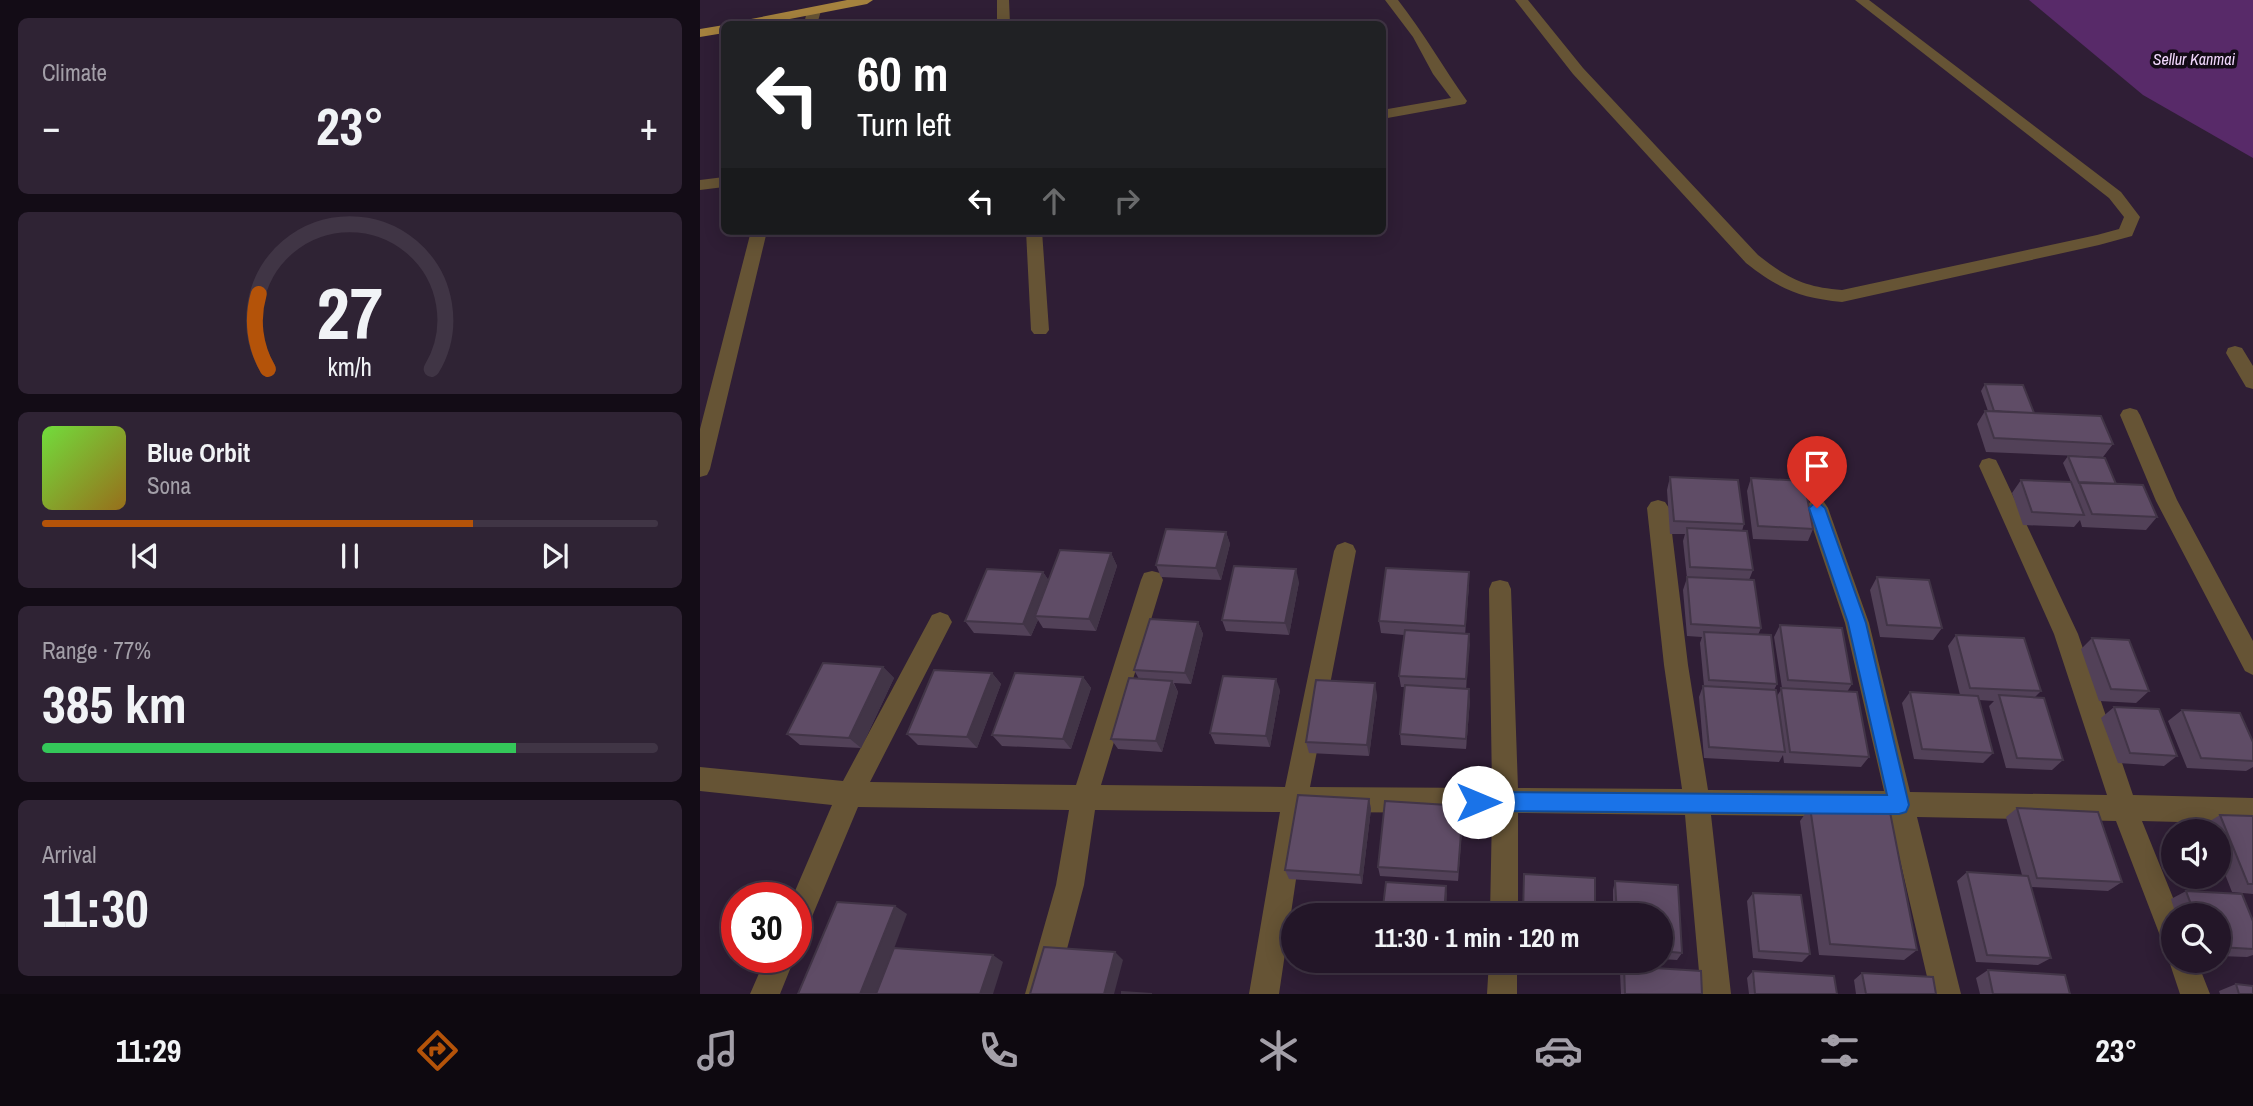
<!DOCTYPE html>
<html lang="en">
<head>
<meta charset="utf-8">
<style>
	:root { --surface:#231628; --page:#2f2334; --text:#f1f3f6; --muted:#a39fa8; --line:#403545; --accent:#b45309 }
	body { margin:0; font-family:"Archivo Narrow",sans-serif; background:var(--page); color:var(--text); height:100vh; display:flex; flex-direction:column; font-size:26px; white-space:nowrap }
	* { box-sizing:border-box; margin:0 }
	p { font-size:23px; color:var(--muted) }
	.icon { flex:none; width:38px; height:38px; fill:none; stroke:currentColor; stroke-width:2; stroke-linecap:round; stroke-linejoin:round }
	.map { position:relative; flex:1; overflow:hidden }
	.drawer { display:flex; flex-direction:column; gap:18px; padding:18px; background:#130c16; width:700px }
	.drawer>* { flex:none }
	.banner { position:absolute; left:21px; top:21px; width:665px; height:214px; border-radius:10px; box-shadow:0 4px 18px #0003,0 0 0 2px var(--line); background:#202124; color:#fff; overflow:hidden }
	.controls { position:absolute; left:1461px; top:819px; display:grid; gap:14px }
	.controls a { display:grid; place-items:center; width:70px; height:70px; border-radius:50%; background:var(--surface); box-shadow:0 4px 18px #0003,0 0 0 2px var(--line); font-size:35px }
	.speed { position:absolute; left:21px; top:882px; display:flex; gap:14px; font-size:35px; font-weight:700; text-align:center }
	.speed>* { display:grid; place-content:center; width:91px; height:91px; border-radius:50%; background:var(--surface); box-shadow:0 4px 18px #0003,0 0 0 2px var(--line); line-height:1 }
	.speed .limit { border:10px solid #d22; background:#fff; color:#111 }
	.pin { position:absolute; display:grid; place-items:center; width:60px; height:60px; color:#fff; margin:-72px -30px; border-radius:50% 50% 50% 0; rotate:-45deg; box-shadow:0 0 7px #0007 }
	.pin .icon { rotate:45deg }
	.me { position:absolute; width:77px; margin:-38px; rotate:90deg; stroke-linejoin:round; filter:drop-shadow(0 0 5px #0008) }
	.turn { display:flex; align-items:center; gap:24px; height:147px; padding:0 21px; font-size:32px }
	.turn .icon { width:91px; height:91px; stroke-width:2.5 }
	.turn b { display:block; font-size:49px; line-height:60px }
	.lanes { display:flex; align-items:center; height:66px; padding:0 21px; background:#0003; justify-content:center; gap:35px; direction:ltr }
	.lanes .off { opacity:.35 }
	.big { font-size:52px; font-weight:800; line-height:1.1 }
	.drawer .tile { flex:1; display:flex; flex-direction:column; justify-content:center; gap:10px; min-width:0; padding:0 24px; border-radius:10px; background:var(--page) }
	.drawer .dial { align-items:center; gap:0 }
	.dial svg { height:182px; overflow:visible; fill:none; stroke:var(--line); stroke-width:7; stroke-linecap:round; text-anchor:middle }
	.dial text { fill:var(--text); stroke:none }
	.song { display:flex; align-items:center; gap:21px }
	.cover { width:84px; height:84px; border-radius:10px; background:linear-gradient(135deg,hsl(100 70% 55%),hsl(40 70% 35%)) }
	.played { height:7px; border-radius:4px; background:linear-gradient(90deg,var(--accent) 70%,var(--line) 70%) }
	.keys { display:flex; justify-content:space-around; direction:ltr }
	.heat { display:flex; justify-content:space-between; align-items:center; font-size:38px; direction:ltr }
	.charge { height:10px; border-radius:5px; background:linear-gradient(90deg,#34c759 77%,var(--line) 0) }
	.trip { position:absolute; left:581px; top:903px; width:392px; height:70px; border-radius:35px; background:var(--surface); box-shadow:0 4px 18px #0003,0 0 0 2px var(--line); font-weight:800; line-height:70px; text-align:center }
	.tab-bar { display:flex; height:112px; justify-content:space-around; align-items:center; background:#0e0910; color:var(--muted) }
	.tab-bar .icon { width:49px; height:49px }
	.tab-bar .active { color:var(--accent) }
	.tab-bar b { font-size:32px; color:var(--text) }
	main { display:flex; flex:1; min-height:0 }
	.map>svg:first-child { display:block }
	.water { fill:#582a69 }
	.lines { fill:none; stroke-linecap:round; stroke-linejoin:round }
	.minor { fill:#665435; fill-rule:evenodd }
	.major { fill:#a5823e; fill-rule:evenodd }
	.wall { fill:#524158 }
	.shaded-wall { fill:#423547 }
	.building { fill:#5f4c66; stroke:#423547; stroke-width:2 }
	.route { fill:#1a73e8; stroke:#114b97; stroke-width:2 }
	.labels { text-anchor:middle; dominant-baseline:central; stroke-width:7; stroke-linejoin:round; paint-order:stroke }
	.far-water-label { font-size:16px; font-style:italic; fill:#f3d9fe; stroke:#130b16 }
</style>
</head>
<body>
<main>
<section class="drawer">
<div class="tile"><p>Climate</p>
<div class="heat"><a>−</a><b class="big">23°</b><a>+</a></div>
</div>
<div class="tile dial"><svg viewBox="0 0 100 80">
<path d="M14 69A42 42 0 1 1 86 69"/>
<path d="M14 69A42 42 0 0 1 10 36" stroke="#b45309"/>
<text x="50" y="56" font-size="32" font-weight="700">27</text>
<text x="50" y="72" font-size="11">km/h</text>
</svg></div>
<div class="tile">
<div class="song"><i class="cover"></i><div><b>Blue Orbit</b><p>Sona</p></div></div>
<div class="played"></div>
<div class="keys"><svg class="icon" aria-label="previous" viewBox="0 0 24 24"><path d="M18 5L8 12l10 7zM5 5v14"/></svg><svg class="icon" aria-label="pause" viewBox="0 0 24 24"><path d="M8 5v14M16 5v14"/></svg><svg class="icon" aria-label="next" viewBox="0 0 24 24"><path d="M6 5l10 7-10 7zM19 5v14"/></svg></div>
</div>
<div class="tile"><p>Range · 77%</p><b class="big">385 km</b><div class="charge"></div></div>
<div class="tile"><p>Arrival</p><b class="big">11:30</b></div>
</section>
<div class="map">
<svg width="1553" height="994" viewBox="0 0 1553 994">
	<rect width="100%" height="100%" fill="#2f1e35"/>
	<!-- water -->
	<path class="water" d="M1329,0H1553V158L1443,95Z"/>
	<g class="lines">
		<!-- minor -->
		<path class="minor" d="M297,0H309L310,24H297Z
			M685,0H698C723,32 743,67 767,101L765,104L682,119V110L751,98L733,74L713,37Z
			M815,0H828L883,68L1058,255C1087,278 1104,287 1142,290L1397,235L1419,229L1424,217L1409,198L1155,0H1169L1421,192L1440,217L1432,236L1399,245L1142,302C1100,298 1079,289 1046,263L873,74Z
			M114,7L121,11L117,24H104L107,11Z
			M24,177V187L0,190V180Z
			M51,231H67L10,469L7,475L0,477V429Z
			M326,231H342L349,330L346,334H334L331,330Z
			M1535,346L1542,348L1553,366V389L1546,387L1526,353L1528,348Z
			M1430,408L1437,410L1440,415L1477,500L1553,641V675L1545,671L1456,501L1420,415L1423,410Z
			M1289,458L1296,460L1299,466L1378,634L1433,795L1553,798V824L1442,821L1480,915H1474V950L1464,946L1416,821L1217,817L1261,994H1231L1190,817L1011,815L1031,994H1001L985,815L818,813V915H790L792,813L606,812L579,994H549L580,812L395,810L384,885L355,994H325L356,885L369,810L158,807L106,931L96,935V898H92L132,805L0,791V767L143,781L232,615L240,612L248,615L252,622L170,782L376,785L441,580L444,573L452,571L460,573L463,580L401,785L585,787L634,551L637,545L645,542L653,545L656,551L610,787L792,788L789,589L792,582L800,580L808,582L811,589L818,788L982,789L964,665L947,508L951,502L958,500L965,502L969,508L988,665L1008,790L1184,791L1145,623L1106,508L1110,502L1117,500L1124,502L1128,508L1169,623L1210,792L1407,795L1354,634L1279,466L1282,460Z
			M1473,951L1474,961H1497L1510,994H1480L1469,961Z
			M66,957H95L80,994H50Z
			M789,961H817V994H787Z"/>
		<!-- major -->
		<path class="major" d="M147,0H173L167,4L64,24H39L46,20Z
			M24,25V33L0,37V29Z"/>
	</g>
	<!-- wall -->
	<path class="wall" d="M1285,384L1334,413L1413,444L1403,457L1286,452L1277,424L1285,411H1288L1281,391Z
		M1368,456L1416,484L1457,517L1446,530L1382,527L1380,520L1374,527L1323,525L1312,493L1321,480L1371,482L1363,463Z
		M970,477L1044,524L1042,531L1053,570L1049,580L1061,628L1058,635L1077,684L1074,690L1077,696L1082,688L1074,637L1080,625L1152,684L1147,692L1169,757L1161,767L1084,763L1083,755L1079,762L1004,758L999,697L1003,686H1004L1000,643L1002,637L987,636L983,590L987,578L983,541L985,534H970L967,490Z
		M1051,478L1113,529L1108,541L1053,539L1047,491Z
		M526,532L530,544L521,580L461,577L456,565Z
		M411,553L417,566L396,631L343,628L338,620L331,636L274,633L265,621L343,572L349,581Z
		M769,572V584L765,633L769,634L766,688L770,700L766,749L701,745L700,734L705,687H701L699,676L704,635L681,633L679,621Z
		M1177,577L1242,628L1233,640L1180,637L1170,590Z
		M599,582L589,635L526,631L522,620Z
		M498,622L503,634L491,684L474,683L478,692L462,752L418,749L411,739L439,679L434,670Z
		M1256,635L1341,691L1335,697L1363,760L1352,770L1306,768L1289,706L1294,701L1279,700L1293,753L1283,763L1214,759L1202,703L1210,692L1260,695L1248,646Z
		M1392,638L1449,691L1436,703L1399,701L1381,649Z
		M183,667L194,678L161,748L100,745L87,734Z
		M292,673L301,684L277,748L218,745L207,734Z
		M383,677L391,688L371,749L302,746L292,735Z
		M580,690L570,747L515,744L510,733Z
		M677,695L669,756L609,753L606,742Z
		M1414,707L1477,756L1464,766L1418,763L1401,718Z
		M1482,710L1553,742V767L1546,771L1487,768L1468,721Z
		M669,799L671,809L662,884L589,879L585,870Z
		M1110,807L1217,950L1204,960L1119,955L1100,821Z
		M1317,808L1422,882L1408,891L1331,887L1351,958L1338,965L1276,962L1257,881L1267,872L1322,875L1306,817Z
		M1520,815L1553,816V894L1532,892L1519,859V831H1508L1505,824Z
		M763,816L758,881L680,876L678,867Z
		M915,881L978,885L982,953L977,960L961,959V915H913V890Z
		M1486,891L1553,921V955L1547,957L1519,956V915H1476L1471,899Z
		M1053,893L1110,954L1102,962L1053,958L1047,901Z
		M851,961H894L893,964Z
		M924,966L1002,994H921L920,973Z
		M1288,970L1370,994H1280L1276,978Z
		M1053,971L1137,994H1049L1047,978Z
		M1162,973L1236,994H1156L1154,980Z
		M1536,984L1553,994H1520L1519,991Z"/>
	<!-- shaded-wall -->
	<path class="shaded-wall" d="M526,532L530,544L521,580L516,568Z
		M411,553L417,566L396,631L389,619Z
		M596,569L599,582L589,635L585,623Z
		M343,572L351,584L335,616L338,620L331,636L323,624Z
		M769,572V584L765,638V626Z
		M498,622L503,634L491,684L485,673Z
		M769,634L770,645L766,691V679Z
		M183,667L194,678L161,748L149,738Z
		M292,673L301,684L277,748L267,737Z
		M383,677L391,688L371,749L363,739Z
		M576,679L580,690L570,747L566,736Z
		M472,681L478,692L462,752L456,741Z
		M675,683L677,695L669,756L667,745Z
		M769,689L770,700L766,749V739Z
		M669,799L671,809L662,884L660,875Z
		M763,806V816L758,881V872Z
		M746,886L747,894L746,915H744Z
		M195,906L207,914L177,994H160Z
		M415,952L423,960L414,994H404Z
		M293,955L303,962L293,994H280Z"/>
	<!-- building -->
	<path class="building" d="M1285,384L1323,385L1334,413L1294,411Z
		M1285,411L1401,416L1413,444L1294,438Z
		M1368,456L1405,458L1416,484L1379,483Z
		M970,477L1038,480L1044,524L974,521Z
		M1051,478L1104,481L1113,529L1058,526Z
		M1321,480L1371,482L1384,515L1332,512Z
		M1379,482L1443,485L1457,517L1392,514Z
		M987,528L1047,531L1053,570L990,567Z
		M466,529L526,532L516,568L456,565Z
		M360,550L411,553L389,619L335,616Z
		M534,566L596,569L585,623L522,620Z
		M686,568L769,572L765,626L679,621Z
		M287,569L343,572L323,624L265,621Z
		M987,577L1054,580L1061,628L991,624Z
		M1177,577L1229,580L1242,628L1187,625Z
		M450,619L498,622L485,673L434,670Z
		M1080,625L1142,628L1152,684L1088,680Z
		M705,630L769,634L766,679L699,676Z
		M1004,632L1071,635L1077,684L1009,680Z
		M1256,635L1324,638L1341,691L1270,688Z
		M1392,638L1429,640L1449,691L1411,689Z
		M123,663L183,667L149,738L87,734Z
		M234,670L292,673L267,737L207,734Z
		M315,673L383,677L363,739L292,735Z
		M523,676L576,679L566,736L510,733Z
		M429,678L472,681L456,741L411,739Z
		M616,680L675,683L667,745L606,742Z
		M705,685L769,689L766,739L700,734Z
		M1003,686L1076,690L1085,752L1009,747Z
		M1081,688L1157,692L1169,757L1090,752Z
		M1210,692L1278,696L1293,753L1222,749Z
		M1299,695L1344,698L1363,760L1317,758Z
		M1414,707L1459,709L1477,756L1430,753Z
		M1482,710L1540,713L1553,742V761L1501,758Z
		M598,795L669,799L660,875L585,870Z
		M685,801L763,806L758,872L678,867Z
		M1110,807L1190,812L1217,950L1130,944Z
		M1317,808L1398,812L1422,882L1337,878Z
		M1520,815L1553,816V884H1548Z
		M1267,872L1328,876L1351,958L1287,955Z
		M824,874L895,878V915H823Z
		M915,881L978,885L982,953L961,951V915H917Z
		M686,882L746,886L744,915H682Z
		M1486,891L1542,894L1553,921V949L1519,947V915H1495Z
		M1053,893L1101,895L1110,954L1059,951Z
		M137,902L195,906L160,994H98Z
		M344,947L415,952L404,994H330Z
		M194,948L293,955L280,994H176Z
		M924,966L1001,971L1002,994H925Z
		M1288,970L1365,975L1370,994H1293Z
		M1053,971L1134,976L1137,994H1055Z
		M1162,973L1233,977L1236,994H1166Z
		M1536,984L1553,986V994H1539Z
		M422,992L452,994H422Z"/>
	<!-- route -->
	<path class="route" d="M1117,501L1125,508L1166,623L1209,805L1206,812L1199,814L778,811L771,808L769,802L771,795L778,792L1187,795L1148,623L1109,508Z"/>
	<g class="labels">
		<!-- far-water labels -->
		<g class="far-water-label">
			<text x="1494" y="59">Sellur Kanmai</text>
		</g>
	</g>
</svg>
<div class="controls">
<a><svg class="icon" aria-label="sound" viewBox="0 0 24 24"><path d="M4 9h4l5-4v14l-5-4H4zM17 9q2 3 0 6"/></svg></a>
<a><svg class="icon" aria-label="search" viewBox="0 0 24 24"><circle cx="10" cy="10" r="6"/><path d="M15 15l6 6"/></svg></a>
</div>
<div class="speed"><div class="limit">30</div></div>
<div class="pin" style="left:1117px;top:508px;background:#d93025"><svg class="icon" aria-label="arrive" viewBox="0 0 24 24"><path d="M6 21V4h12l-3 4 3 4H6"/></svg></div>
<svg class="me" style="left:778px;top:802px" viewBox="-20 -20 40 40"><circle r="19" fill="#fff"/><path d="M0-13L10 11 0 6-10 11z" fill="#1a73e8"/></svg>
<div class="trip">11:30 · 1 min · 120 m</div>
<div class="banner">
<div class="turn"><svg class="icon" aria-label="left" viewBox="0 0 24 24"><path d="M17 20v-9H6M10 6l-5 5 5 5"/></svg><div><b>60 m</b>Turn left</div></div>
<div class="lanes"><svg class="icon" aria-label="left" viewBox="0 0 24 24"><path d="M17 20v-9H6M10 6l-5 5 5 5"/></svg><svg class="icon off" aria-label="ahead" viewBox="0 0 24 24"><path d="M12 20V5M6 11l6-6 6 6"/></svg><svg class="icon off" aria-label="right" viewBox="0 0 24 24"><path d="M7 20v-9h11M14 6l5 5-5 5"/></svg></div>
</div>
</div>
</main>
<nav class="tab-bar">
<b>11:29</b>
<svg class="icon active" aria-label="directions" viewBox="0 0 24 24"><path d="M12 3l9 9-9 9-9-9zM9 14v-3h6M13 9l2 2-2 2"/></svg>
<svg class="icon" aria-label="music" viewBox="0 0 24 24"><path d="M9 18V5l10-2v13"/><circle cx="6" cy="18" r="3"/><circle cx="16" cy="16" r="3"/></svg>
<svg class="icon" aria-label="phone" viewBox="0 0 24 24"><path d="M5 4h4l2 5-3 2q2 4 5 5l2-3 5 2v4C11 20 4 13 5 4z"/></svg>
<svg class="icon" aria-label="climate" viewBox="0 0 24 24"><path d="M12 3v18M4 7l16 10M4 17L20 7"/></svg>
<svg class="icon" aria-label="car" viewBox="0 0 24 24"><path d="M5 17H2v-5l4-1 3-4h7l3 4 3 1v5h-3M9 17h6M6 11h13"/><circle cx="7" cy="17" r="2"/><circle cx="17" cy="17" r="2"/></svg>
<svg class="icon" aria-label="filters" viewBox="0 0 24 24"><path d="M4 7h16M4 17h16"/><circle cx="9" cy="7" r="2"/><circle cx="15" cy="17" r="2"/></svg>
<b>23°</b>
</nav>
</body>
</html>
